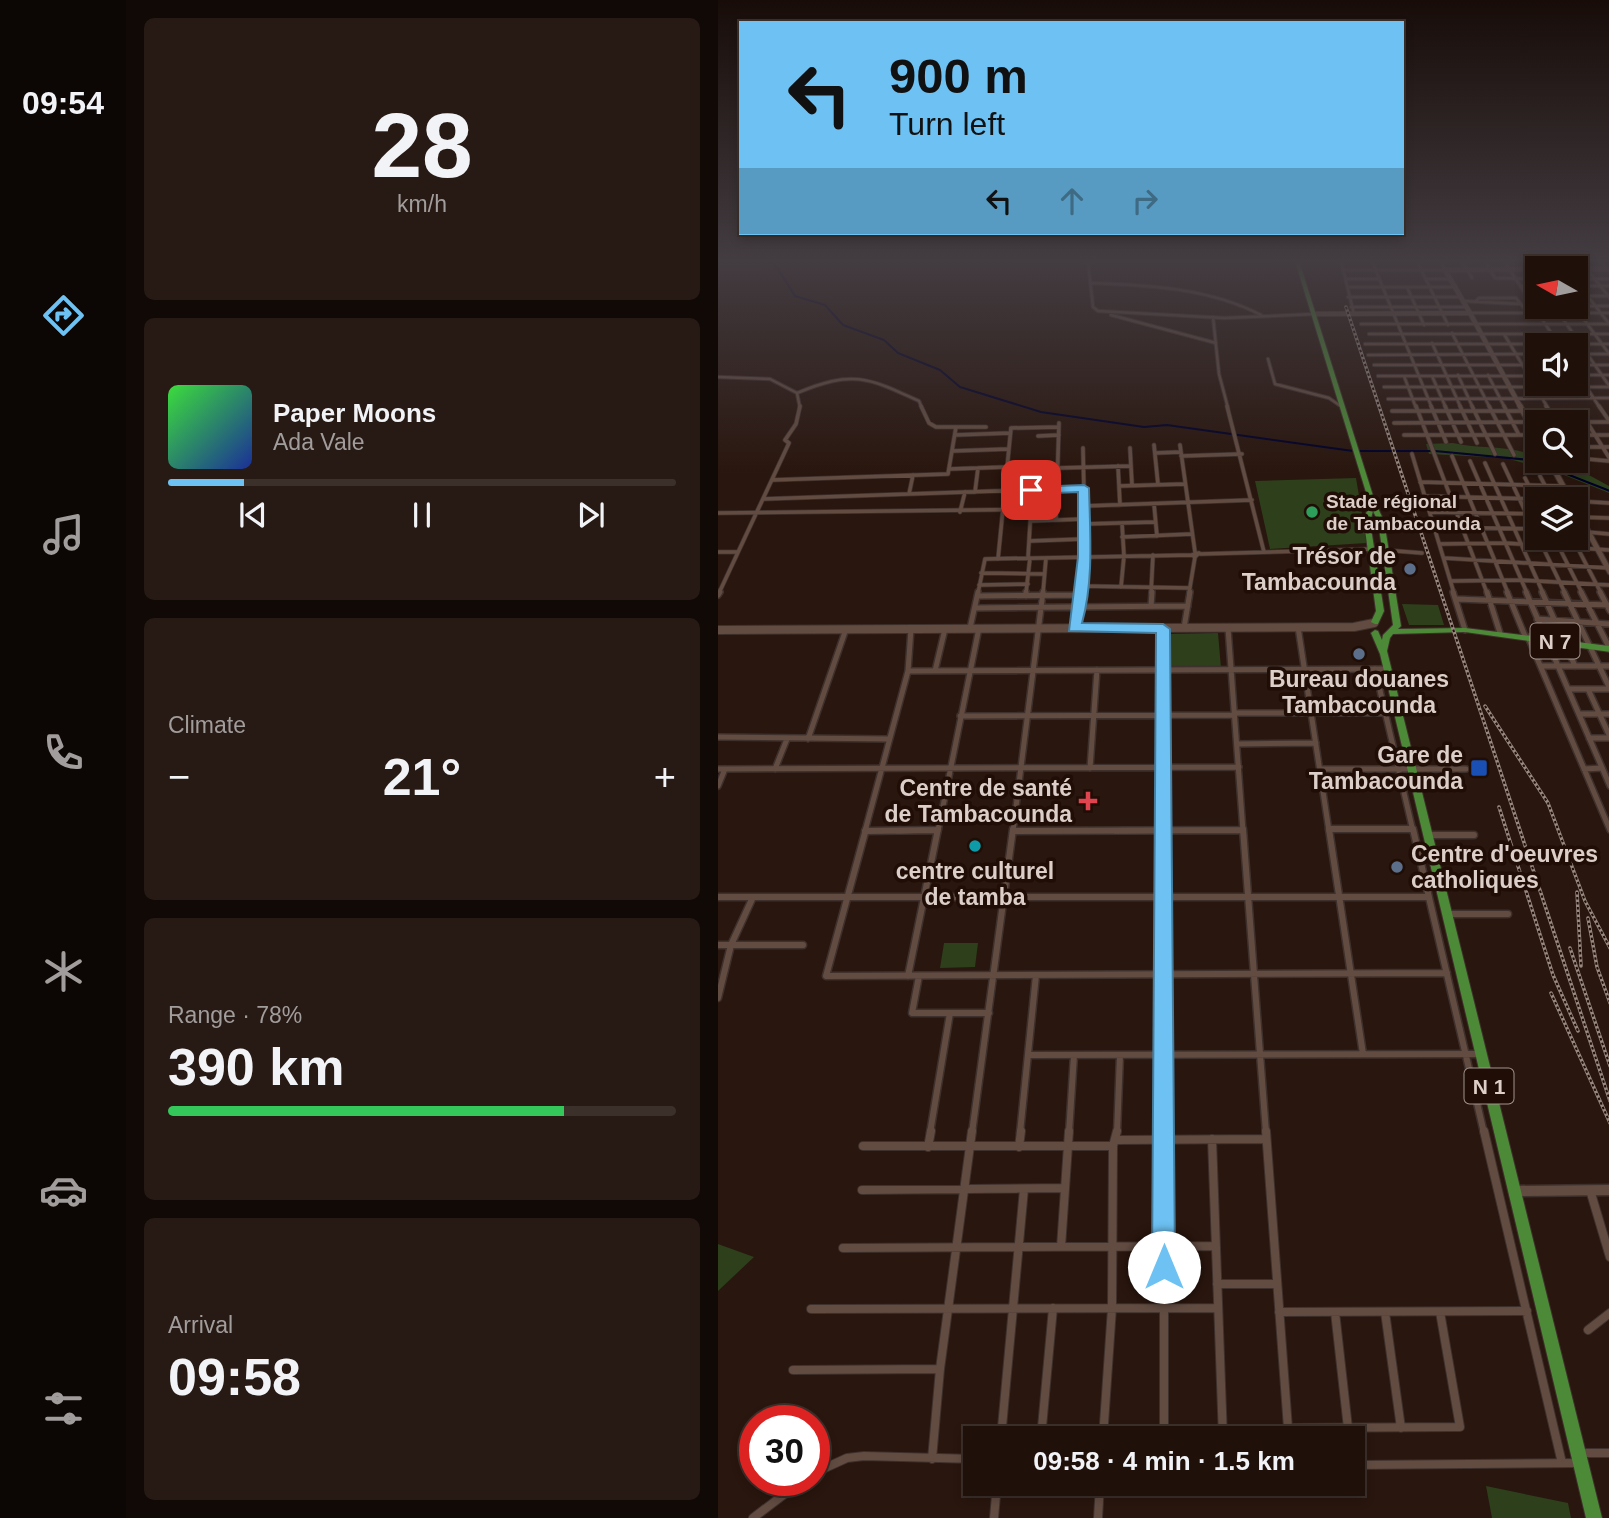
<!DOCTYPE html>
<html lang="en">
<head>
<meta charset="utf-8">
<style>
	:root { --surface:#1f100a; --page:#271913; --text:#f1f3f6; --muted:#a19d9c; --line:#3c302b; --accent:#6dc2f3 }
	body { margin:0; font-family:Arial,sans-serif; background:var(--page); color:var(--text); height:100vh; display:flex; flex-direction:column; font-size:26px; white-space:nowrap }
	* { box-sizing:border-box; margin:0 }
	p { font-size:23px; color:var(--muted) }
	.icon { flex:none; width:38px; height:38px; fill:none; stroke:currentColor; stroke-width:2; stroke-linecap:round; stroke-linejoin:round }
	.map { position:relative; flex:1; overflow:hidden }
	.panel { display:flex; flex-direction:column; gap:18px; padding:18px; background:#110906; width:592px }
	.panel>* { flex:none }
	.guide { position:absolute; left:21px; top:21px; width:665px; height:214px; border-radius:0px; box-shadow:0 4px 10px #0003,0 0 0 2px var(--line); background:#6dc2f3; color:#111; overflow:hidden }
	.needle { width:46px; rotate:279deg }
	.buttons { position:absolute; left:807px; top:256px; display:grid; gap:14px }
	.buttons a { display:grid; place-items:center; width:63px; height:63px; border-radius:0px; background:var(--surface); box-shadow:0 4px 10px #0003,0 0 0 2px var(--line); font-size:35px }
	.speed { position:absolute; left:21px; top:1405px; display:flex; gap:14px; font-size:35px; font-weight:700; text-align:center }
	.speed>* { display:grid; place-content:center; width:91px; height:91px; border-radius:50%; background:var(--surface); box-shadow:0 4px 10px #0003,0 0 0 2px var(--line); line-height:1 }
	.speed .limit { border:10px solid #d22; background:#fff; color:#111 }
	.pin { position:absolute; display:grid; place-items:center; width:60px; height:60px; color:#fff; margin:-30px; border-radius:14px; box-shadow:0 4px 10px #0006 }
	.me { position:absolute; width:77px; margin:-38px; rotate:0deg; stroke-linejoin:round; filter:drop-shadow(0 0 5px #0008) }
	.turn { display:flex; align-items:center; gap:24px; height:147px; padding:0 35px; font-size:32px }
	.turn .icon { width:91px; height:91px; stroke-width:2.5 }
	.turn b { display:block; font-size:49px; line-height:60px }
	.lanes { display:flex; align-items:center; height:66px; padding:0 35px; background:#0003; justify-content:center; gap:35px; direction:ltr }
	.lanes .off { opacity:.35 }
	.big { font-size:52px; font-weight:700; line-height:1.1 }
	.panel .widget { flex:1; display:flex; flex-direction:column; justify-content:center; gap:10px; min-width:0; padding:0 24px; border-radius:10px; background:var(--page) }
	.panel .dial { align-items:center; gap:0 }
	.dial b { font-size:91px; line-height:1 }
	.song { display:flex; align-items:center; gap:21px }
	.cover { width:84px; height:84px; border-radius:10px; background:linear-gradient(135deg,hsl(120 70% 55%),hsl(230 70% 35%)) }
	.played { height:7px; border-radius:4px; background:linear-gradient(90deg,var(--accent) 15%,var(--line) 15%) }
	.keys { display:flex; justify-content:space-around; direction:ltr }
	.heat { display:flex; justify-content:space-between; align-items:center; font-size:38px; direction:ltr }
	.charge { height:10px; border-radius:5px; background:linear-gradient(90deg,#34c759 78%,var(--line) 0) }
	.trip { position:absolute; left:245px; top:1426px; width:402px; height:70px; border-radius:0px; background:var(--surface); box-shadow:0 4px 10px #0003,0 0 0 2px var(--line); font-weight:700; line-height:70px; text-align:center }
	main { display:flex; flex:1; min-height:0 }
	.dock { display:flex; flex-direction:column; width:126px; justify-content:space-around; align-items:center; background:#0c0604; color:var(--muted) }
	.dock .icon { width:49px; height:49px }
	.dock .on { color:var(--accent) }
	.dock b { font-size:32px; color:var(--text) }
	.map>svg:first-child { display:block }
	.green { fill:#2d3f1b }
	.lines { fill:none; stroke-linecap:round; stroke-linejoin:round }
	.stream { stroke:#000029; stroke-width:2 }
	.minor-far4-casing { stroke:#3e302c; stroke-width:4.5 }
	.minor-far3-casing { stroke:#3e302c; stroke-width:5 }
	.minor-far2-casing { stroke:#3e302c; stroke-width:8 }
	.minor-far1-casing { stroke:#3e302c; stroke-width:9 }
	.minor-casing { stroke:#3e302c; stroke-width:10 }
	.tertiary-far2-casing { stroke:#3e302c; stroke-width:6 }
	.tertiary-far1-casing { stroke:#3e302c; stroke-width:7 }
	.tertiary-casing { stroke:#3e302c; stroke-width:13 }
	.secondary-far1-casing { stroke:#3e302c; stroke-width:6 }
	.secondary-casing { stroke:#3e302c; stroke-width:10 }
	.trunk-casing { stroke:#3e302c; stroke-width:2 }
	.minor-far4 { stroke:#624c42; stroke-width:2.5 }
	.minor-far3 { stroke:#624c42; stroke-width:3.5 }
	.minor-far2 { stroke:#624c42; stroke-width:5 }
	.minor-far1 { stroke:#624c42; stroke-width:6 }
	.minor { stroke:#624c42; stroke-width:8 }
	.tertiary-far2 { stroke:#624c42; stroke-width:4.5 }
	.tertiary-far1 { stroke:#624c42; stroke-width:5 }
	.tertiary { stroke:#624c42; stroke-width:10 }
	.secondary-far1 { stroke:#624c42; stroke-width:4.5 }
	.secondary { stroke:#624c42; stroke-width:8 }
	.trunk { fill:#4d8a38; fill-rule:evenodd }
	.rail-casing { stroke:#978881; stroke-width:3.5 }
	.rail { stroke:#1f0d06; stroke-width:2; stroke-dasharray:2.5; stroke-linecap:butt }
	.route { fill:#6dc2f3; stroke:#477e9e; stroke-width:2 }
	.leisure-dot { fill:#2e9e5b; stroke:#1f0d06; stroke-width:2.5 }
	.service-dot { fill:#5c6f8a; stroke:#1f0d06; stroke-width:2.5 }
	.transit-dot { fill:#1a4fb4; stroke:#1f0d06; stroke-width:2.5 }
	.health-dot { fill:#e0444e; stroke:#1f0d06; stroke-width:2.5 }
	.culture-dot { fill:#0f9aa8; stroke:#1f0d06; stroke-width:2.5 }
	.labels { text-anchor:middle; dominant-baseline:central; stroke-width:7; stroke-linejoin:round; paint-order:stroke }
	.far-poi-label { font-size:19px; font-weight:bold; fill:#dccec8; stroke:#1f0d06; text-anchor:start }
	.shield { fill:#1f0d06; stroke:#a3948e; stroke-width:2 }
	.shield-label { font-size:21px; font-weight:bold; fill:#dccec8 }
	.poi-label { font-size:23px; font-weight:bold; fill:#dccec8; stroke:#1f0d06; text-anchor:end }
</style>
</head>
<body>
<main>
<nav class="dock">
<b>09:54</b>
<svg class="icon on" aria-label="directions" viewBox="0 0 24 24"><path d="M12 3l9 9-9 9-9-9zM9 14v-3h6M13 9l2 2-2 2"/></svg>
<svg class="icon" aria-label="music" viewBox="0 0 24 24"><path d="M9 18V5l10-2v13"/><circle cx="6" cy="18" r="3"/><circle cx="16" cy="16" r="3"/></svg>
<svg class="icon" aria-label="phone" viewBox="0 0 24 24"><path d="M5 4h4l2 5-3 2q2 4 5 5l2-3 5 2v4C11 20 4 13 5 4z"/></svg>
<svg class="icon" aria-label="climate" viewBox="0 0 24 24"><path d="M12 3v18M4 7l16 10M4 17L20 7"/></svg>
<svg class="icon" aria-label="car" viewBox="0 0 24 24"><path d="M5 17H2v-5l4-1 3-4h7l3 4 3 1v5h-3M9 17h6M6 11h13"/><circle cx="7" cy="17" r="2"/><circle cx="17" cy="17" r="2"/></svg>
<svg class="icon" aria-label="filters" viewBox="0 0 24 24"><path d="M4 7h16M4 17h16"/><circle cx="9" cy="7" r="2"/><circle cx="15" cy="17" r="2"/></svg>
</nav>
<section class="panel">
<div class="widget dial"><b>28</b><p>km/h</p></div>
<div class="widget">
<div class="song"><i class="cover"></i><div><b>Paper Moons</b><p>Ada Vale</p></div></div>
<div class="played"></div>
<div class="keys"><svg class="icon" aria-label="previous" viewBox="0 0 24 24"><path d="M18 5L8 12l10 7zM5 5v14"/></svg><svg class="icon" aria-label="pause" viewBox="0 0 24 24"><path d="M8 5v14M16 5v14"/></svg><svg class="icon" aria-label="next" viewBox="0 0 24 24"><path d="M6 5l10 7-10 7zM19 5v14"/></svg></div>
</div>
<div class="widget"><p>Climate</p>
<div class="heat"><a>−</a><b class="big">21°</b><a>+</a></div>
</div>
<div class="widget"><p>Range · 78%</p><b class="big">390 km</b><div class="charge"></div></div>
<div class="widget"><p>Arrival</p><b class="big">09:58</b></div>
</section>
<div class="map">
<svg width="892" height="1518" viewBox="0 0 892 1518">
	<rect width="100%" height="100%" fill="#29160e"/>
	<!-- green -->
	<path class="green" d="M735,443C764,450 792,444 819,457V460L869,474L891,486V493L846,475L788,458L711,454L708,444Z
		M638,478L649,543L552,549L537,481Z
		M684,604L720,605L726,625H691Z
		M500,633L503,668H448L447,634Z
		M226,943H260L257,967L222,968Z
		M0,1244L36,1257L0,1291Z
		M768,1486L850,1503L853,1518H774Z"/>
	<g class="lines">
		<!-- stream -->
		<path class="stream" d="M55,261L77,296L107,305L125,325L166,340L180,353L222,370L242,387L323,412L426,427L449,425L635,451
			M640,451H673
			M678,451H712
			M717,451L812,460L833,468
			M841,471L892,491"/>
		<!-- minor-far4 casing -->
		<g class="minor-far4-casing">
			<path id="minor-far4" d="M370,261L375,307L380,311L506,318L597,314
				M623,261L636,314
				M654,261L714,408
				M699,261L730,325
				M744,261L754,278
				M767,261L777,278L819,279
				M786,261L841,345
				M805,261L817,279
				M824,261L829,268
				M843,261L848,268
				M862,261L892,298
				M882,261L892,272
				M627,270H727L723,261
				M630,279H661
				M708,279H733
				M858,279H892
				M858,281L892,325
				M372,283C430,285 491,288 543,315
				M802,286H819
				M860,286H892
				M631,287H738
				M689,287L706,325
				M858,296H892
				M630,297H743
				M745,301L803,304
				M758,301L761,298H798L810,313
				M836,306L892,387
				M856,306L892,355
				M858,306H892
				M633,307H748
				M752,313H892
				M393,315L498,343
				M495,317L501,374L510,408
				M643,324H890
				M734,333L772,408
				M651,334H892
				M786,334L830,408
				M714,343L743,408
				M647,344H892
				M858,354H892
				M650,355L819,354
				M550,359L557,384L611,398L624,407
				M656,365H819
				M858,365H892
				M858,371L882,408
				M740,375L755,408
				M770,375L787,408
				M860,375H892
				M660,376H819
				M686,376L698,408
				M714,376L728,408
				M0,377L52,379L79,393L82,408
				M666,387H892
				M79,393C134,370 149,377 201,401L204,408
				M670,399L892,398"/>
		</g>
		<!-- minor-far3 casing -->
		<g class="minor-far3-casing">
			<path id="minor-far3" d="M203,406L211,423L218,427H268
				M509,406L546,552
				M698,406L769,593
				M713,406L728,442
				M727,406L743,442
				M742,406L759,443
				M754,406L777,454
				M771,406L796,455
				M786,406L801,435
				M828,406L838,422
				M881,406L892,422
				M674,411H831
				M858,422H892
				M869,422L892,459
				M676,423L819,422
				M237,435L292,433
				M686,435H819
				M858,435H892
				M320,436L341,435
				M436,445L440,484
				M462,445L477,552
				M858,447H892
				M412,448L414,485
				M234,451L291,449
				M437,453L463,452
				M694,454L736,593
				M463,456L524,454
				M734,456L790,593
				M858,458L892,461
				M752,461L809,593
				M767,463L825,593
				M785,464L816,530
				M400,466L402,505
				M340,468L413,466
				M231,469L289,467
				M822,476L834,499
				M807,478L818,500
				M54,480L230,474L238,427
				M702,482L845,486
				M401,486L467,484
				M257,492L260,468
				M191,494L195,475
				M707,496L819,499
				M45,499L366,488
				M858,501L892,503
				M436,504L439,536
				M366,506L534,500
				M242,512L247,492
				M712,512L819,514
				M0,513L338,509
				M858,517L892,518
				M338,520L341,423
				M313,521L366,519
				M366,524L437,522
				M717,527L819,529
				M858,531L892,534
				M404,537L474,534
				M820,537L847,593
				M836,537L864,593
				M854,537L883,593
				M311,541L366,539
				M722,544L787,543L892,550
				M0,552H20
				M481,553L477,557L474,555Z
				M482,554L653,549L704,553
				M310,558L313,509
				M726,558L892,568
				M280,559L293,428L341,427
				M263,573L326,574
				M733,581L803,580L892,585
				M261,585L310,584
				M364,586L472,588
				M403,587L406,556L404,523
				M1,593L71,443L67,440L78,424L82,406
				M260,593L267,559L474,555
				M308,593L312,558
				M325,593L328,558
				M363,593L367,539L365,448
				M433,593L435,555
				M471,593L477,557"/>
		</g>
		<!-- minor-far2 casing -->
		<g class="minor-far2-casing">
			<path id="minor-far2" d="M735,592L747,630
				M769,592L782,633
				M789,592L807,636
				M808,592L892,786
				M824,592L857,666
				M846,592L892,689
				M863,592L892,649
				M882,592L892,611
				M0,595L2,592
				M259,596L363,595
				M308,596V592
				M739,599L892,605
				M433,606L434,592
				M257,608L470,606
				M819,619L892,624
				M580,627L611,831
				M252,628L260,592
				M356,628L363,592
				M466,628L472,592
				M510,628L525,831
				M445,629V831
				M810,637L892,830
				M823,666H892
				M657,669L695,831
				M190,671L669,669
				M217,671L227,629
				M850,689H892
				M870,689L892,737
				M517,713H668
				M861,714H892
				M242,716L517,715
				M0,737L171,739
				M871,738H892
				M90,739L128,629
				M519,744L598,743
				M372,768L379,670
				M0,769L521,767
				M57,769L69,739
				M602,769H748
				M866,769L884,768
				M0,786L7,769
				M611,829H695
				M147,831L190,671L193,629
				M179,831L219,830
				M220,831L261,628
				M295,831L325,592
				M397,831L525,830"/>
		</g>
		<!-- minor-far1 casing -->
		<g class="minor-far1-casing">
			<path id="minor-far1" d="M148,829L108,976L729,973
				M445,829L446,1133
				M525,829L548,1133
				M611,829L645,1054
				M611,829H695
				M695,829L766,1133
				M147,831L219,830
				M295,831L525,830
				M710,835H756
				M0,897H711
				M729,914H790
				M0,945H85
				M190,976L220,829
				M201,976L194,1013H271
				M0,998L13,945L35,897
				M310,1055L763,1054
				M212,1133L232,1013
				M254,1133L295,829
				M302,1133L318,975
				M351,1133L356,1055
				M399,1133L402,1055"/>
		</g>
		<!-- minor casing -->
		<g class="minor-casing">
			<path id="minor" d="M446,1131V1438
				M548,1131L570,1428L742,1427L722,1312
				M766,1131L844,1463
				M494,1139L505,1438
				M399,1140L548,1139
				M145,1146H395
				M210,1147L213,1131
				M301,1147L303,1131
				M144,1190L347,1188
				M872,1190L892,1257
				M343,1247L351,1131
				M125,1248L498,1246
				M499,1284H559
				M93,1309L500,1308
				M561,1312L809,1311
				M617,1312L630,1428
				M667,1312L683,1428
				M870,1330L892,1313
				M75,1370L222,1369
				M283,1438L306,1189
				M323,1438L335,1308
				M385,1438L394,1308L395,1146L399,1131
				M863,1453H892
				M214,1459L222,1369L254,1131
				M635,1465L860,1463
				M96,1473L129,1458L146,1456L257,1459
				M35,1518L85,1480
				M276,1518L279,1484
				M380,1518L382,1484"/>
		</g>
		<!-- tertiary-far2 casing -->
		<g class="tertiary-far2-casing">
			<path id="tertiary-far2" d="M752,313L803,408"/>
		</g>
		<!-- tertiary-far1 casing -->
		<g class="tertiary-far1-casing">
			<path id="tertiary-far1" d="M802,406L819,438
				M831,460L852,499
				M858,509L892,572"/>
		</g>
		<!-- tertiary casing -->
		<g class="tertiary-casing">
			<path id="tertiary" d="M796,1191L892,1190"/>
		</g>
		<!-- secondary-far1 casing -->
		<g class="secondary-far1-casing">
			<path id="secondary-far1" d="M858,269H892
				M727,270L819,269
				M597,314L752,313L727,270"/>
		</g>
		<!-- secondary casing -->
		<g class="secondary-casing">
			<path id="secondary" d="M0,630L636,627L656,623"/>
		</g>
		<!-- trunk casing -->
		<g class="trunk-casing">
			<path id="trunk" d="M577,261H581L657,502L666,521L683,626L680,629L747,628L892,646V652L747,632L675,634L672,638L669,651L884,1518H868L662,654L653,633L657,630L660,631L664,640L665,635L675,625L660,521L655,511L652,522L666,611L660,624H657L653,622L658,611L646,522L651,502Z"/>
		</g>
		<!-- minor-far4 -->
		<use href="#minor-far4" class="minor-far4"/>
		<!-- minor-far3 -->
		<use href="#minor-far3" class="minor-far3"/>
		<!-- minor-far2 -->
		<use href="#minor-far2" class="minor-far2"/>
		<!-- minor-far1 -->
		<use href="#minor-far1" class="minor-far1"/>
		<!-- minor -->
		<use href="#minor" class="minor"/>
		<!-- tertiary-far2 -->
		<use href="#tertiary-far2" class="tertiary-far2"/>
		<!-- tertiary-far1 -->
		<use href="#tertiary-far1" class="tertiary-far1"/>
		<!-- tertiary -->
		<use href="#tertiary" class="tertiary"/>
		<!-- secondary-far1 -->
		<use href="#secondary-far1" class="secondary-far1"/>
		<!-- secondary -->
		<use href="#secondary" class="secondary"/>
		<!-- trunk -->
		<use href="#trunk" class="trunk"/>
		<!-- rail casing -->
		<g class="rail-casing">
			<path id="rail" d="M628,307L892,1101
				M767,706L830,803L867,901L892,948
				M781,807L835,975L860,1031
				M859,892L863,966
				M870,918L879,967L892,1003
				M852,948L892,1066
				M833,993L892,1123"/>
		</g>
		<!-- rail -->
		<use href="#rail" class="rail"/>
	</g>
	<!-- sky -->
	<linearGradient id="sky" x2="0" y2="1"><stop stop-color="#170c08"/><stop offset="0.55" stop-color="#433c41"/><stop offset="1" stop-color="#433c41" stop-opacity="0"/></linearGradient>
	<rect width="892" height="474" fill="url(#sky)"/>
	<!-- route -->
	<path class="route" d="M366,485L371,488C372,533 376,580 364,623L445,624L452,629L457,1267L454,1275L446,1279L437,1275L434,1267L438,633L351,631L360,557V492L313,494L307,490L313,487Z"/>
	<!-- markers -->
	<circle class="leisure-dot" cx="594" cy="512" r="7"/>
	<g class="service-dot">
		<circle cx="692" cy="569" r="7"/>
		<circle cx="641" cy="654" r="7"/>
		<circle cx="679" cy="867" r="7"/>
	</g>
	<rect class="transit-dot" x="752" y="759" width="18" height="18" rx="3.5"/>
	<path class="health-dot" d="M366.5 790.5h7v7h7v7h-7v7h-7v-7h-7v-7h7z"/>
	<circle class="culture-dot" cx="257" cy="846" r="7"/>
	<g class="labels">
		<!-- far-poi labels -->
		<g class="far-poi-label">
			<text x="608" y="501">Stade régional<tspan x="608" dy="22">de Tambacounda</tspan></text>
		</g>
		<!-- shield labels -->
		<g class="shield">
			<rect x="812.5" y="623.5" width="49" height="35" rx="5"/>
			<rect x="746.5" y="1068.5" width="49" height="35" rx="5"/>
		</g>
		<g class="shield-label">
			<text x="837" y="641">N 7</text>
			<text x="771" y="1086">N 1</text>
		</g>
		<!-- poi labels -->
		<g class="poi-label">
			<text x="678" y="556">Trésor de<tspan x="678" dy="26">Tambacounda</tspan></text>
			<text x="641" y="679" text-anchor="middle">Bureau douanes<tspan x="641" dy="26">Tambacounda</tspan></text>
			<text x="745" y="755">Gare de<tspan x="745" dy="26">Tambacounda</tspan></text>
			<text x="354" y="788">Centre de santé<tspan x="354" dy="26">de Tambacounda</tspan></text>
			<text x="693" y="854" text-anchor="start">Centre d'oeuvres<tspan x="693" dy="26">catholiques</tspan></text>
			<text x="257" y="871" text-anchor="middle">centre culturel<tspan x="257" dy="26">de tamba</tspan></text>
		</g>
	</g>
</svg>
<div class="buttons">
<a><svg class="needle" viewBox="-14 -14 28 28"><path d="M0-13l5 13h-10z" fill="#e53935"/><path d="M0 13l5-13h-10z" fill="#a19d9c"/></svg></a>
<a><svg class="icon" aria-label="sound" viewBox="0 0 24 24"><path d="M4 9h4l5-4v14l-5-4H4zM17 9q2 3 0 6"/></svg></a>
<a><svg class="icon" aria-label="search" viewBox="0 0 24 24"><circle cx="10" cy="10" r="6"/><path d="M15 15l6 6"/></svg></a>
<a><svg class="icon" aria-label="layers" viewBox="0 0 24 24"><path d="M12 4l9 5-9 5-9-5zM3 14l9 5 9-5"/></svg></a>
</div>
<div class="speed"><div class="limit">30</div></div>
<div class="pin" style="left:313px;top:490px;background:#d93025"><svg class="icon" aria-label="arrive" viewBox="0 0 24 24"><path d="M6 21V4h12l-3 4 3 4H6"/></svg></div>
<svg class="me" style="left:446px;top:1267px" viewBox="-20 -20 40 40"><circle r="19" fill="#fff"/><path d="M0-13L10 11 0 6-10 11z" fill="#6dc2f3"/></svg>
<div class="trip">09:58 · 4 min · 1.5 km</div>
<div class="guide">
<div class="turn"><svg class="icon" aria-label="left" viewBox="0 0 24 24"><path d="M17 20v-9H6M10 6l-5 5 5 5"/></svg><div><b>900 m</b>Turn left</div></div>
<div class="lanes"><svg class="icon" aria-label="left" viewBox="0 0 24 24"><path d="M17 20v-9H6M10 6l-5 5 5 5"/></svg><svg class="icon off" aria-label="ahead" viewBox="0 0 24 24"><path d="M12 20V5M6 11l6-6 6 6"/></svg><svg class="icon off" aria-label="right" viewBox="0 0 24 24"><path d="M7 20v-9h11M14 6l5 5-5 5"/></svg></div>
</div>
</div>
</main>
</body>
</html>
